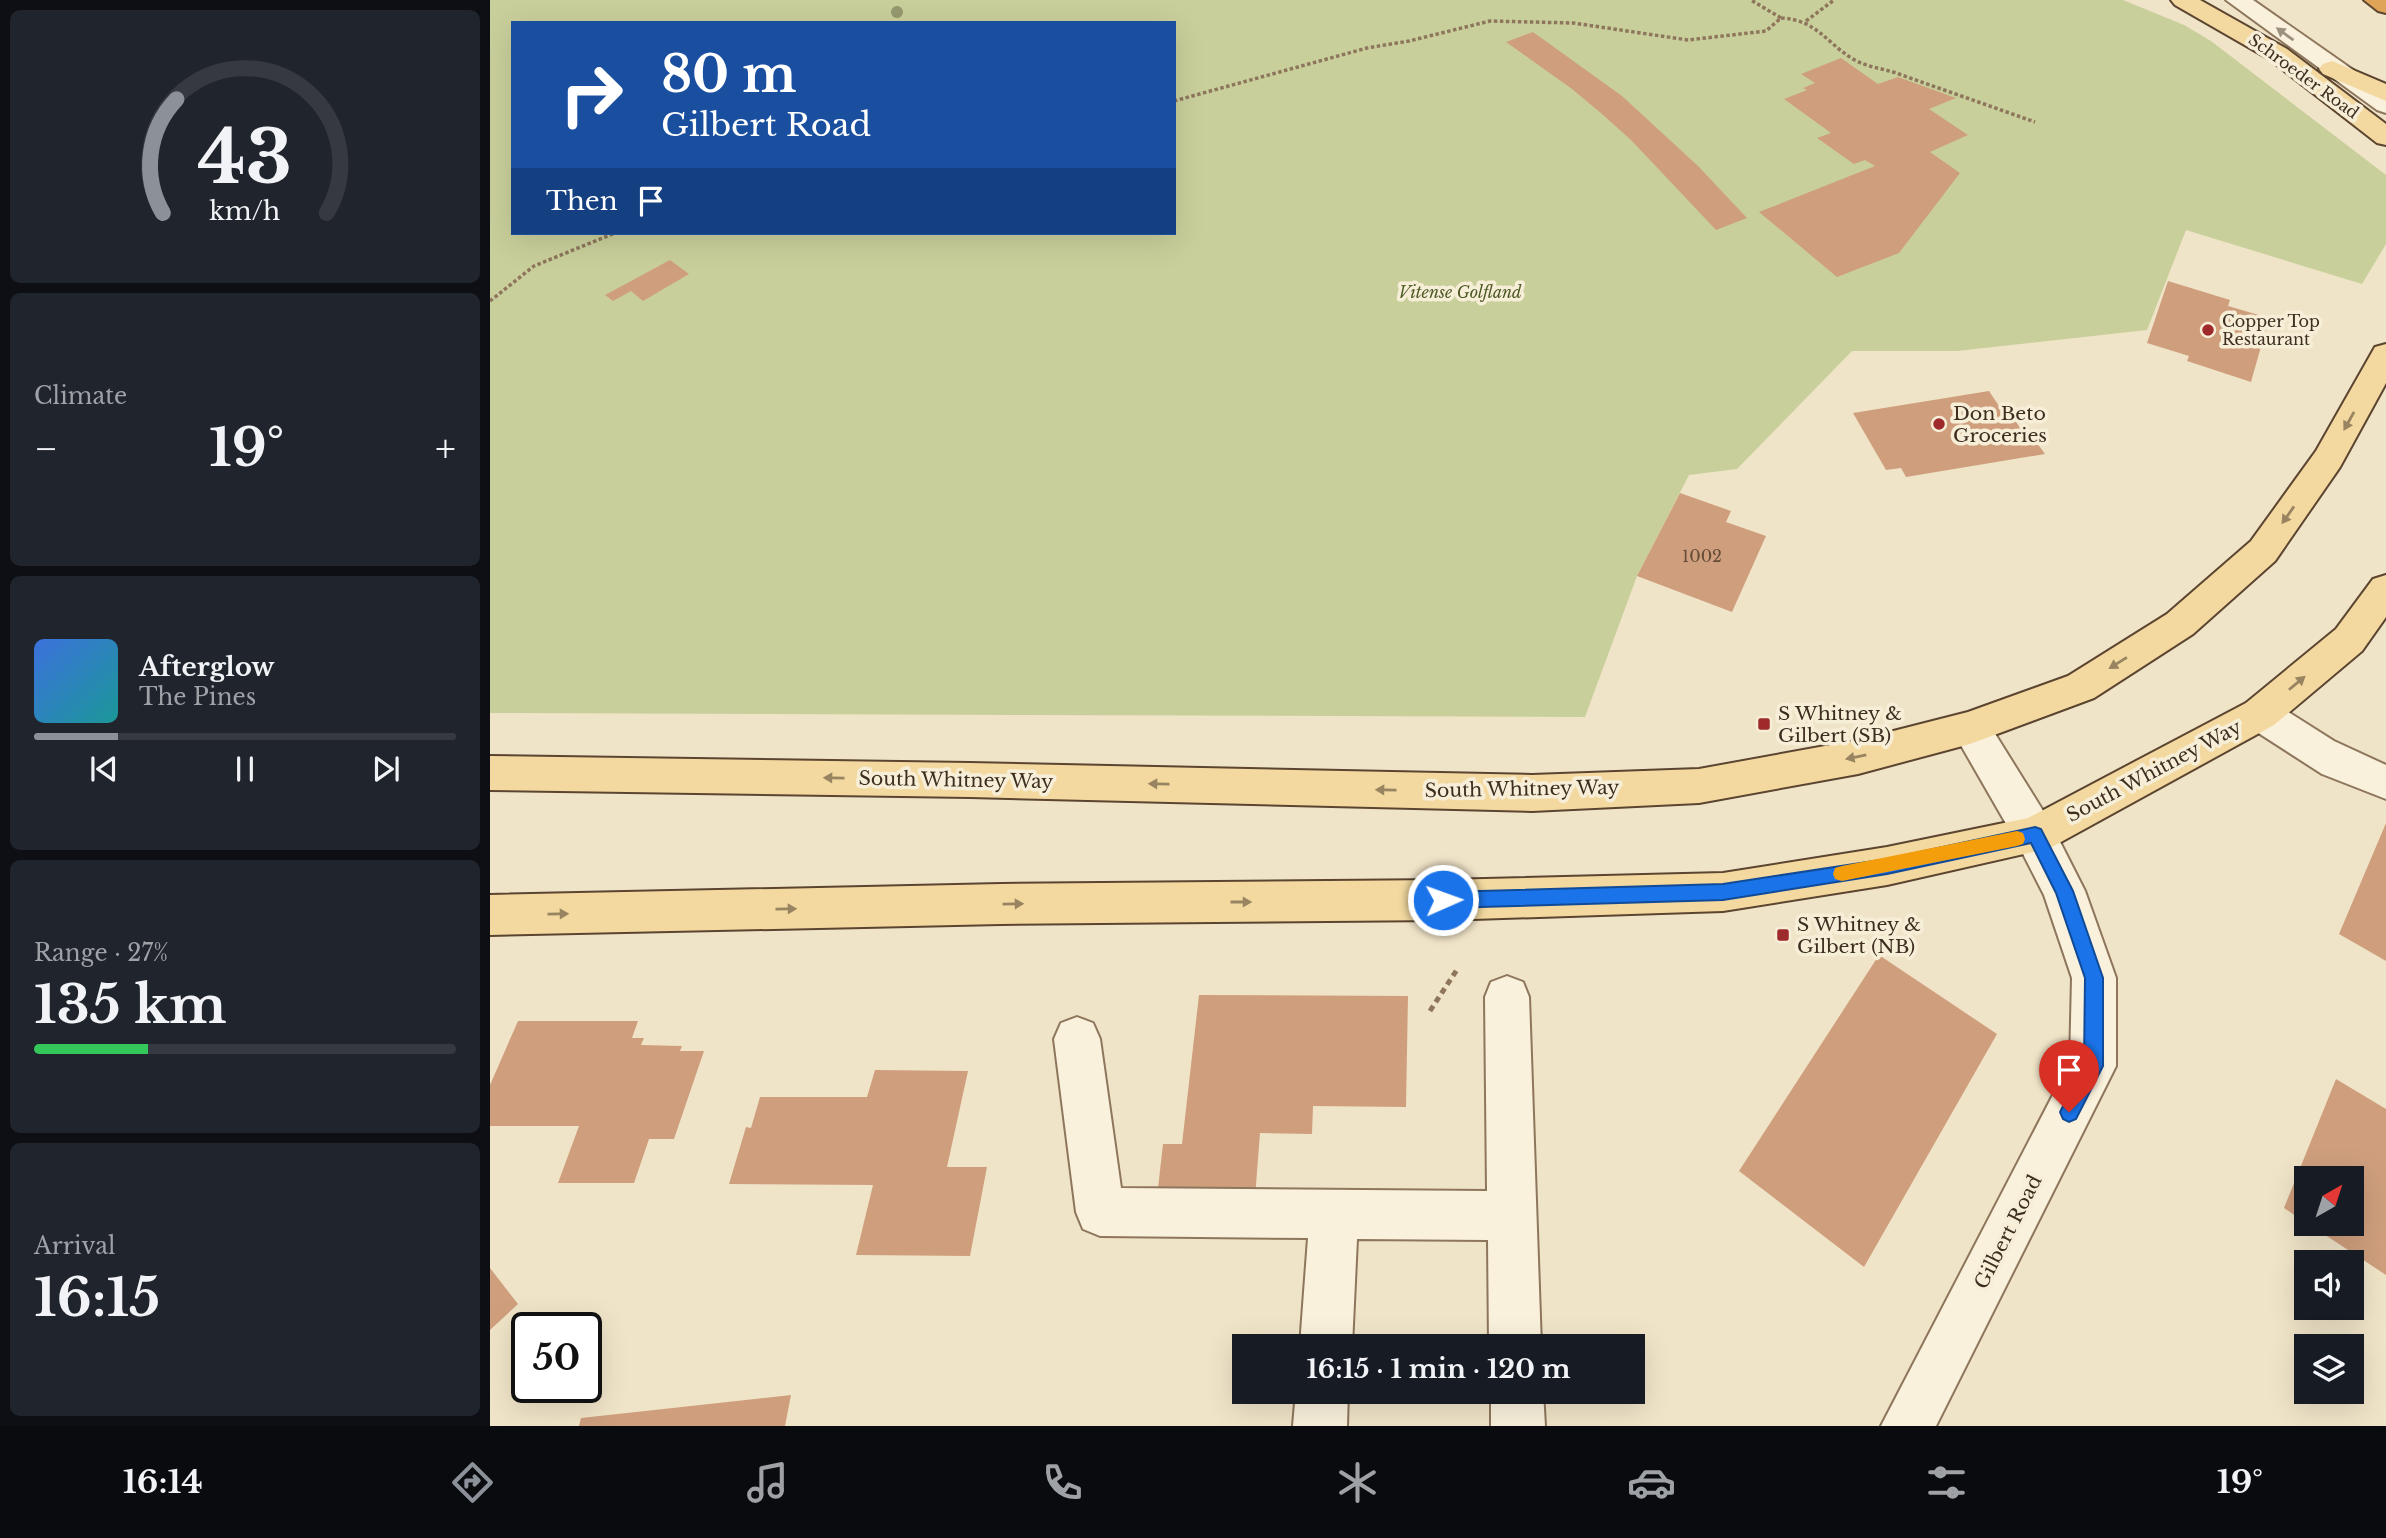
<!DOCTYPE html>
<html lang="en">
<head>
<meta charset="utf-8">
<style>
	:root { --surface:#171b24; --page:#20242c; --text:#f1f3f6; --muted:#9ea1a6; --line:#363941; --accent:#8c9099 }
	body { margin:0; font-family:"Libre Baskerville",serif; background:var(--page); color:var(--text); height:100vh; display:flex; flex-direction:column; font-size:26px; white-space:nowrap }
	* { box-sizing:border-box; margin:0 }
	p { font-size:23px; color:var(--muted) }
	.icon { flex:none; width:38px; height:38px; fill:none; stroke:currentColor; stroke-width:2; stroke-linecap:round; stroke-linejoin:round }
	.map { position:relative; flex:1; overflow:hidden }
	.side { display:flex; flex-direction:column; gap:10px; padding:10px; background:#0d0f14; width:490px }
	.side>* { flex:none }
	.guide { position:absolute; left:21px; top:21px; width:665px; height:214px; border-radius:0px; box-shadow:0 7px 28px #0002; background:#1a4fa0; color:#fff; overflow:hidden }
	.needle { width:46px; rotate:39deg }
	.buttons { position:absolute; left:1804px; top:1166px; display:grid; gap:14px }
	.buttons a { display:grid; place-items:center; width:70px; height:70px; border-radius:0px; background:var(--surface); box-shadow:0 7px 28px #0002; font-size:35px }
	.speed { position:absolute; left:21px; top:1312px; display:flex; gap:14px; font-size:35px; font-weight:700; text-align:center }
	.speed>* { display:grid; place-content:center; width:91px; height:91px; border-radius:50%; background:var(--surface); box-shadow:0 7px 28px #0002; line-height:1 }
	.speed .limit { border:4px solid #111; border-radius:10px; background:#fff; color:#111 }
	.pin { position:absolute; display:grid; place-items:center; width:60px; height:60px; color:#fff; margin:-72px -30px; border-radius:50% 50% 50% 0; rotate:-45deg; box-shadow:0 0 7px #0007 }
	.pin .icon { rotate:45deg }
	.me { position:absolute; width:77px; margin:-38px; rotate:88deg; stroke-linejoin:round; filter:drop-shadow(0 0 5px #0008) }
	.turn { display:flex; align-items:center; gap:24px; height:147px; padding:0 35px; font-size:32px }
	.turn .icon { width:91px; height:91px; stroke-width:2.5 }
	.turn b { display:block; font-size:49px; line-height:60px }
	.then { display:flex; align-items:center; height:66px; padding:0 35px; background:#0003; gap:14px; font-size:26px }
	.big { font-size:52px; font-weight:700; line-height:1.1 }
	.side .card { flex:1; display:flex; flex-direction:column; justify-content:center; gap:10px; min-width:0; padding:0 24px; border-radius:10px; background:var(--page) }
	.side .dial { align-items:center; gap:0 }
	.dial svg { height:182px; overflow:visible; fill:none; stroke:var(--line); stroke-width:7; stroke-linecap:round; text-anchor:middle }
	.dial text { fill:var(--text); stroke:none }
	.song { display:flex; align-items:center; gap:21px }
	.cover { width:84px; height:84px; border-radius:10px; background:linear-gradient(135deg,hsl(220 70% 55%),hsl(180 70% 35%)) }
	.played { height:7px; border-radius:4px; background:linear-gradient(90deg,var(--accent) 20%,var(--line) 20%) }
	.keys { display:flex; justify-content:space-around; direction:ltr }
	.heat { display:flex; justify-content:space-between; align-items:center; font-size:38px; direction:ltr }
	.charge { height:10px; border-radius:5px; background:linear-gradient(90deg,#34c759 27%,var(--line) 0) }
	.trip { position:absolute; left:742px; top:1334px; width:413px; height:70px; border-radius:0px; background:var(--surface); box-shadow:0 7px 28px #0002; font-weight:700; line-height:70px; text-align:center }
	.menu { display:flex; height:112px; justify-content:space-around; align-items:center; background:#090b0e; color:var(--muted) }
	.menu .icon { width:49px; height:49px }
	.menu .active { color:var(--accent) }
	.menu b { font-size:32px; color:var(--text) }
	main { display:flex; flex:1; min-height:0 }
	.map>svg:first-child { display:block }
	.green { fill:#c9cf9b; fill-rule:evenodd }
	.building { fill:#cf9f7d }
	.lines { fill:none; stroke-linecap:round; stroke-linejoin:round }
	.minor-casing { stroke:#8d765c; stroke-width:4 }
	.major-casing { stroke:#5b4430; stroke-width:4 }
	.highway-casing { stroke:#5b4430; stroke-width:4 }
	.path-far1 { stroke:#8d765c; stroke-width:3.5; stroke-dasharray:3.5 2.5; stroke-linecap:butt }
	.path { stroke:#8d765c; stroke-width:5; stroke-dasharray:6 4.5; stroke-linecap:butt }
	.minor { fill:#faf1dc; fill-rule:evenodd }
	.major { fill:#f3d9a0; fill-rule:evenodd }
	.highway { fill:#e0a458; fill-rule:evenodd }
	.tree { fill:#96986f }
	.oneway { fill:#9c907e }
	.oneway2 { fill:#988460 }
	.route { fill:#1a73e8; stroke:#114b97; stroke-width:2 }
	.slow { fill:#f59e0b }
	.poi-dot { fill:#9e2a2b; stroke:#f7eed8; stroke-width:2.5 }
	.labels { text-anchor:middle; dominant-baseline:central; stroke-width:7; stroke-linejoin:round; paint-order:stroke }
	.far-street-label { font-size:16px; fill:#3d2e20; stroke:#f7eed8 }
	.far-park-label { font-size:16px; font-style:italic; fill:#4d5a26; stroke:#f7eed8 }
	.far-poi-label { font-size:16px; fill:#3d2e20; stroke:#f7eed8; text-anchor:start }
	.number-label { font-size:16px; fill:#624a37 }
	.poi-label { font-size:19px; fill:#3d2e20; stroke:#f7eed8; text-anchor:start }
	.street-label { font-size:19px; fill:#3d2e20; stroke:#f7eed8 }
</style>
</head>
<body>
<main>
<section class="side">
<div class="card dial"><svg viewBox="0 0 100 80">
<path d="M14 69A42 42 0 1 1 86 69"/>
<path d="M14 69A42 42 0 0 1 20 19" stroke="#8c9099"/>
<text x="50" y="56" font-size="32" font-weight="700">43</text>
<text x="50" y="72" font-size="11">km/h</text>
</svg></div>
<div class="card"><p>Climate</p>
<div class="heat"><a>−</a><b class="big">19°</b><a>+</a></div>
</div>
<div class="card">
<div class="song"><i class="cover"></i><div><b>Afterglow</b><p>The Pines</p></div></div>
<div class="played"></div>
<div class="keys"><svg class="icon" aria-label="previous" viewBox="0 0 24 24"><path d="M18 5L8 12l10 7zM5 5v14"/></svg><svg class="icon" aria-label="pause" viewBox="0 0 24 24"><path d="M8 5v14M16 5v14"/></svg><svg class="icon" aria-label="next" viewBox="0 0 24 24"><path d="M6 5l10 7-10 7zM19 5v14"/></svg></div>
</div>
<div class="card"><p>Range · 27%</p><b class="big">135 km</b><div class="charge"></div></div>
<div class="card"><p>Arrival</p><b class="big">16:15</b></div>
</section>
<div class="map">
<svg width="1896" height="1426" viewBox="0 0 1896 1426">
	<rect width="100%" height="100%" fill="#f0e4c8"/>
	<!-- green -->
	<path class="green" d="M0,0H1633L1694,25L1721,41L1896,175V244L1872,284L1696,230L1657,330L1467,351H1362L1247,469L1199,475L1147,576L1095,717L0,713ZM23,23H684V233H23Z"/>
	<!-- building -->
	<path class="building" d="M1043,32L1132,96L1208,166L1257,218L1226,230L1141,140L1112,114L1082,89L1016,42Z
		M1351,58L1388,84L1408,77L1466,98L1439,109L1478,135L1440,152L1470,173L1409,253L1347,277L1269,212L1385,166L1375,160L1364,164L1327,138L1341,133L1294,99L1317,90L1313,88L1325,83L1311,74Z
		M180,260L199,274L153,301L141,291L123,301L115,295Z
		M1678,281L1740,300L1738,306L1779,318L1761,382L1697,361L1699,356L1657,343Z
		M1499,391L1511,409L1517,408L1536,437L1542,436L1555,454L1416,477L1411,468L1396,470L1363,413Z
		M1190,493L1241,511L1236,522L1276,536L1242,612L1147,576Z
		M1896,823V961L1849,934Z
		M1389,955L1507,1034L1374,1267L1249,1171Z
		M709,995L918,996L916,1107L823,1106L822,1134L770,1133L765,1198L668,1188L673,1144H692Z
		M28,1021H148L142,1038H154L151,1045L192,1046L190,1051H214L184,1139H159L144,1183H68L89,1126H0V1085Z
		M385,1070L478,1071L457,1167H497L480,1256L366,1255L383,1185L239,1184L256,1127L261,1128L270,1097H377Z
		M1846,1079L1896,1109V1275L1817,1223H1862V1178H1816V1223L1794,1208Z
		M0,1268L28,1304L0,1330Z
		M301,1395L295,1426H89L91,1418Z"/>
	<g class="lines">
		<!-- minor casing -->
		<g class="minor-casing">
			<path id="minor" d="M1736,0H1763L1896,93V113L1887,110Z
				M1770,698L1784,703L1844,741L1896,765V799L1832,774L1756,725L1751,714L1756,703Z
				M1480,712L1494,716L1560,822L1595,891L1626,978V1066L1446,1426H1391L1580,1062L1582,978L1554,895L1530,848L1461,728L1466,716Z
				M1017,976L1033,982L1039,997L1051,1346H999L998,1240L867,1239L862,1346H810L818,1238L610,1236L593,1229L586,1212L564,1039L571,1023L587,1017L603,1023L610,1039L631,1188L997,1191L995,997L1001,982Z
				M806,1391H858L857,1426H803Z
				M1001,1391H1053L1055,1426H1001Z"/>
		</g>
		<!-- major casing -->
		<g class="major-casing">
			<path id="major" d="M1681,0H1710L1797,49L1896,124V145L1887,143L1779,59L1685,5Z
				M1842,61L1896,84V101L1833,74L1829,69L1833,64Z
				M1896,344V383L1850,467L1785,561L1703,634L1604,698L1480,744L1368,774L1209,803L1042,811L480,797L0,790V756L480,763L1042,775L1209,769L1368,740L1478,712L1578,676L1677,614L1761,541L1826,451L1885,347Z
				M1896,575V617L1872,651L1784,725L1560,848L1397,885L1233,911L953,920L511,924L0,935V895L511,884L953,880L1233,873L1397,847L1538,818L1756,703L1846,629L1883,579Z"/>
		</g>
		<!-- highway casing -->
		<g class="highway-casing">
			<path id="highway" d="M1874,0H1896V13L1888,11Z"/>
		</g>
		<!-- path-far1 -->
		<path class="path-far1" d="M1291,18C1327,20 1335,42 1363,59C1378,68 1393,68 1409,74C1454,90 1500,106 1545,122
			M1316,21L1344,0
			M684,101L877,48L919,41L1000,21L1083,23L1198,40L1276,31L1291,18L1261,0
			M0,301L44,266L125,233"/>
		<!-- path -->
		<path class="path" d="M940,1011L968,968"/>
		<!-- minor -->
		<use href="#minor" class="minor"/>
		<!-- major -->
		<use href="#major" class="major"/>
		<!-- highway -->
		<use href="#highway" class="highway"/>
	</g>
	<!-- trees -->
	<circle class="tree" cx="407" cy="12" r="6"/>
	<!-- one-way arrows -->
	<defs><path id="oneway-solid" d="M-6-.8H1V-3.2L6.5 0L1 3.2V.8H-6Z" transform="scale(1.75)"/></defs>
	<use class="oneway" href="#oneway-solid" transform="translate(1795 34) rotate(-144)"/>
	<g class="oneway2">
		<use href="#oneway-solid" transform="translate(1859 421) rotate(119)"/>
		<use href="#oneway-solid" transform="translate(1798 515) rotate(125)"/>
		<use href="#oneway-solid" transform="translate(1628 663) rotate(148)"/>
		<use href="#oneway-solid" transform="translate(1807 683) rotate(-40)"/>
		<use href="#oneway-solid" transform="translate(1366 757) rotate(168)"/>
		<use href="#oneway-solid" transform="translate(344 778) rotate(-179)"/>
		<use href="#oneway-solid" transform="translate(669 784) rotate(-179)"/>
		<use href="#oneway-solid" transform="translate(896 790) rotate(-179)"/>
		<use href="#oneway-solid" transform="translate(751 902)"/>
		<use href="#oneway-solid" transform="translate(523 904) rotate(-1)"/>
		<use href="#oneway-solid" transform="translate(296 909) rotate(-1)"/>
		<use href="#oneway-solid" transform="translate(68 914) rotate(-1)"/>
	</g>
	<!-- route -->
	<path class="route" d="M1545,827L1551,829L1583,891L1613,978V1066L1586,1119L1579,1122L1573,1119L1570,1112L1594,1065L1595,978L1566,893L1541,843L1397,874L1233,900L953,908L947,906L944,900L947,895L953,892L1233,884L1397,859Z"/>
	<!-- slow -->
	<path class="slow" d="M1527,831L1533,833L1535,839L1533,844L1527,846L1352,881L1345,879L1343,874L1345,868L1352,866Z"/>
	<!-- markers -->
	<g class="poi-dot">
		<circle cx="1718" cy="330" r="7"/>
		<circle cx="1449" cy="424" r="7"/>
		<rect x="1267" y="717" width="14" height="14" rx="3.5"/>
		<rect x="1286" y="928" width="14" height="14" rx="3.5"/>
	</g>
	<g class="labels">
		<!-- far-street labels -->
		<g class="far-street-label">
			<text transform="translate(1814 76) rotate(36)">Schroeder Road</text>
		</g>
		<!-- far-park labels -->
		<g class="far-park-label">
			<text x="970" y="292">Vitense Golfland</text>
		</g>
		<!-- far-poi labels -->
		<g class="far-poi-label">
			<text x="1732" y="321">Copper Top<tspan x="1732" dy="18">Restaurant</tspan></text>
		</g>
		<!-- number labels -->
		<g class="number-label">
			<text x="1212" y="556">1002</text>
		</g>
		<!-- poi labels -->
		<g class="poi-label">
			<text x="1463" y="413">Don Beto<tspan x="1463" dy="22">Groceries</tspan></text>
			<text x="1288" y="713">S Whitney &amp;<tspan x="1288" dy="22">Gilbert (SB)</tspan></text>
			<text x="1307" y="924">S Whitney &amp;<tspan x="1307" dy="22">Gilbert (NB)</tspan></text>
		</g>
		<!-- street labels -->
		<g class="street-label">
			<text transform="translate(1664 771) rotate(-28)">South Whitney Way</text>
			<text transform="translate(466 780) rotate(1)">South Whitney Way</text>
			<text transform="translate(1032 789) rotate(-1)">South Whitney Way</text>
			<text transform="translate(1518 1232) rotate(-63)">Gilbert Road</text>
		</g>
	</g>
</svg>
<div class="buttons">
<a><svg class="needle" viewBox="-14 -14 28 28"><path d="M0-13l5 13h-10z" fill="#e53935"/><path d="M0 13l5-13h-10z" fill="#9ea1a6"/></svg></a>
<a><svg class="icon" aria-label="sound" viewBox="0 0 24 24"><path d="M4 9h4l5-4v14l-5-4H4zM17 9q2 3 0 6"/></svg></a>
<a><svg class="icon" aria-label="layers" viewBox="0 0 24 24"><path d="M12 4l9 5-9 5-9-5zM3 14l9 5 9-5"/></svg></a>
</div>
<div class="speed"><div class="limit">50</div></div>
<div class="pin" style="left:1579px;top:1112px;background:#d93025"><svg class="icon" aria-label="arrive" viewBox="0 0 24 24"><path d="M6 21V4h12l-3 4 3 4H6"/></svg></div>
<svg class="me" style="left:953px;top:900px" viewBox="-20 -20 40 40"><circle r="17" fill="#1a73e8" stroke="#fff" stroke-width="3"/><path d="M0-11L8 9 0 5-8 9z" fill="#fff"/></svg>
<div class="trip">16:15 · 1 min · 120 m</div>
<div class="guide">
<div class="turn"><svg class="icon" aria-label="right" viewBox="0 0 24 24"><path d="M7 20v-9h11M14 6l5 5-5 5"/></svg><div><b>80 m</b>Gilbert Road</div></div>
<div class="then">Then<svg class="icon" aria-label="arrive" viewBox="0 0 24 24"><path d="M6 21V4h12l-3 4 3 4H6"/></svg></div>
</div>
</div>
</main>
<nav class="menu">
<b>16:14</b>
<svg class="icon active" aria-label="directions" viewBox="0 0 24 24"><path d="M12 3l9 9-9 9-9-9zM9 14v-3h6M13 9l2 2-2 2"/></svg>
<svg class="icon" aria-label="music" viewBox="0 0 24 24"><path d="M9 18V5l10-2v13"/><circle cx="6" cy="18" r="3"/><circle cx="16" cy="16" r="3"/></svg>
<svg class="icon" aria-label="phone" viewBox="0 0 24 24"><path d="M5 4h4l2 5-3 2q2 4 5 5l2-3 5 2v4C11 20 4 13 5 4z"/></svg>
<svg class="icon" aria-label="climate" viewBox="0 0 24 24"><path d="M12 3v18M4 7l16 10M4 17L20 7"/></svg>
<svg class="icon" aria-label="car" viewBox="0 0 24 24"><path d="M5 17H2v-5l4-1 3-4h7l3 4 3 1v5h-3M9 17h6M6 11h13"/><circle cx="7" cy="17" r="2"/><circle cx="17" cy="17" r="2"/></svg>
<svg class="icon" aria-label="filters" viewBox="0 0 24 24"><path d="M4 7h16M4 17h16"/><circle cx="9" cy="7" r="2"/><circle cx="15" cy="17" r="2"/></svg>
<b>19°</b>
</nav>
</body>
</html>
